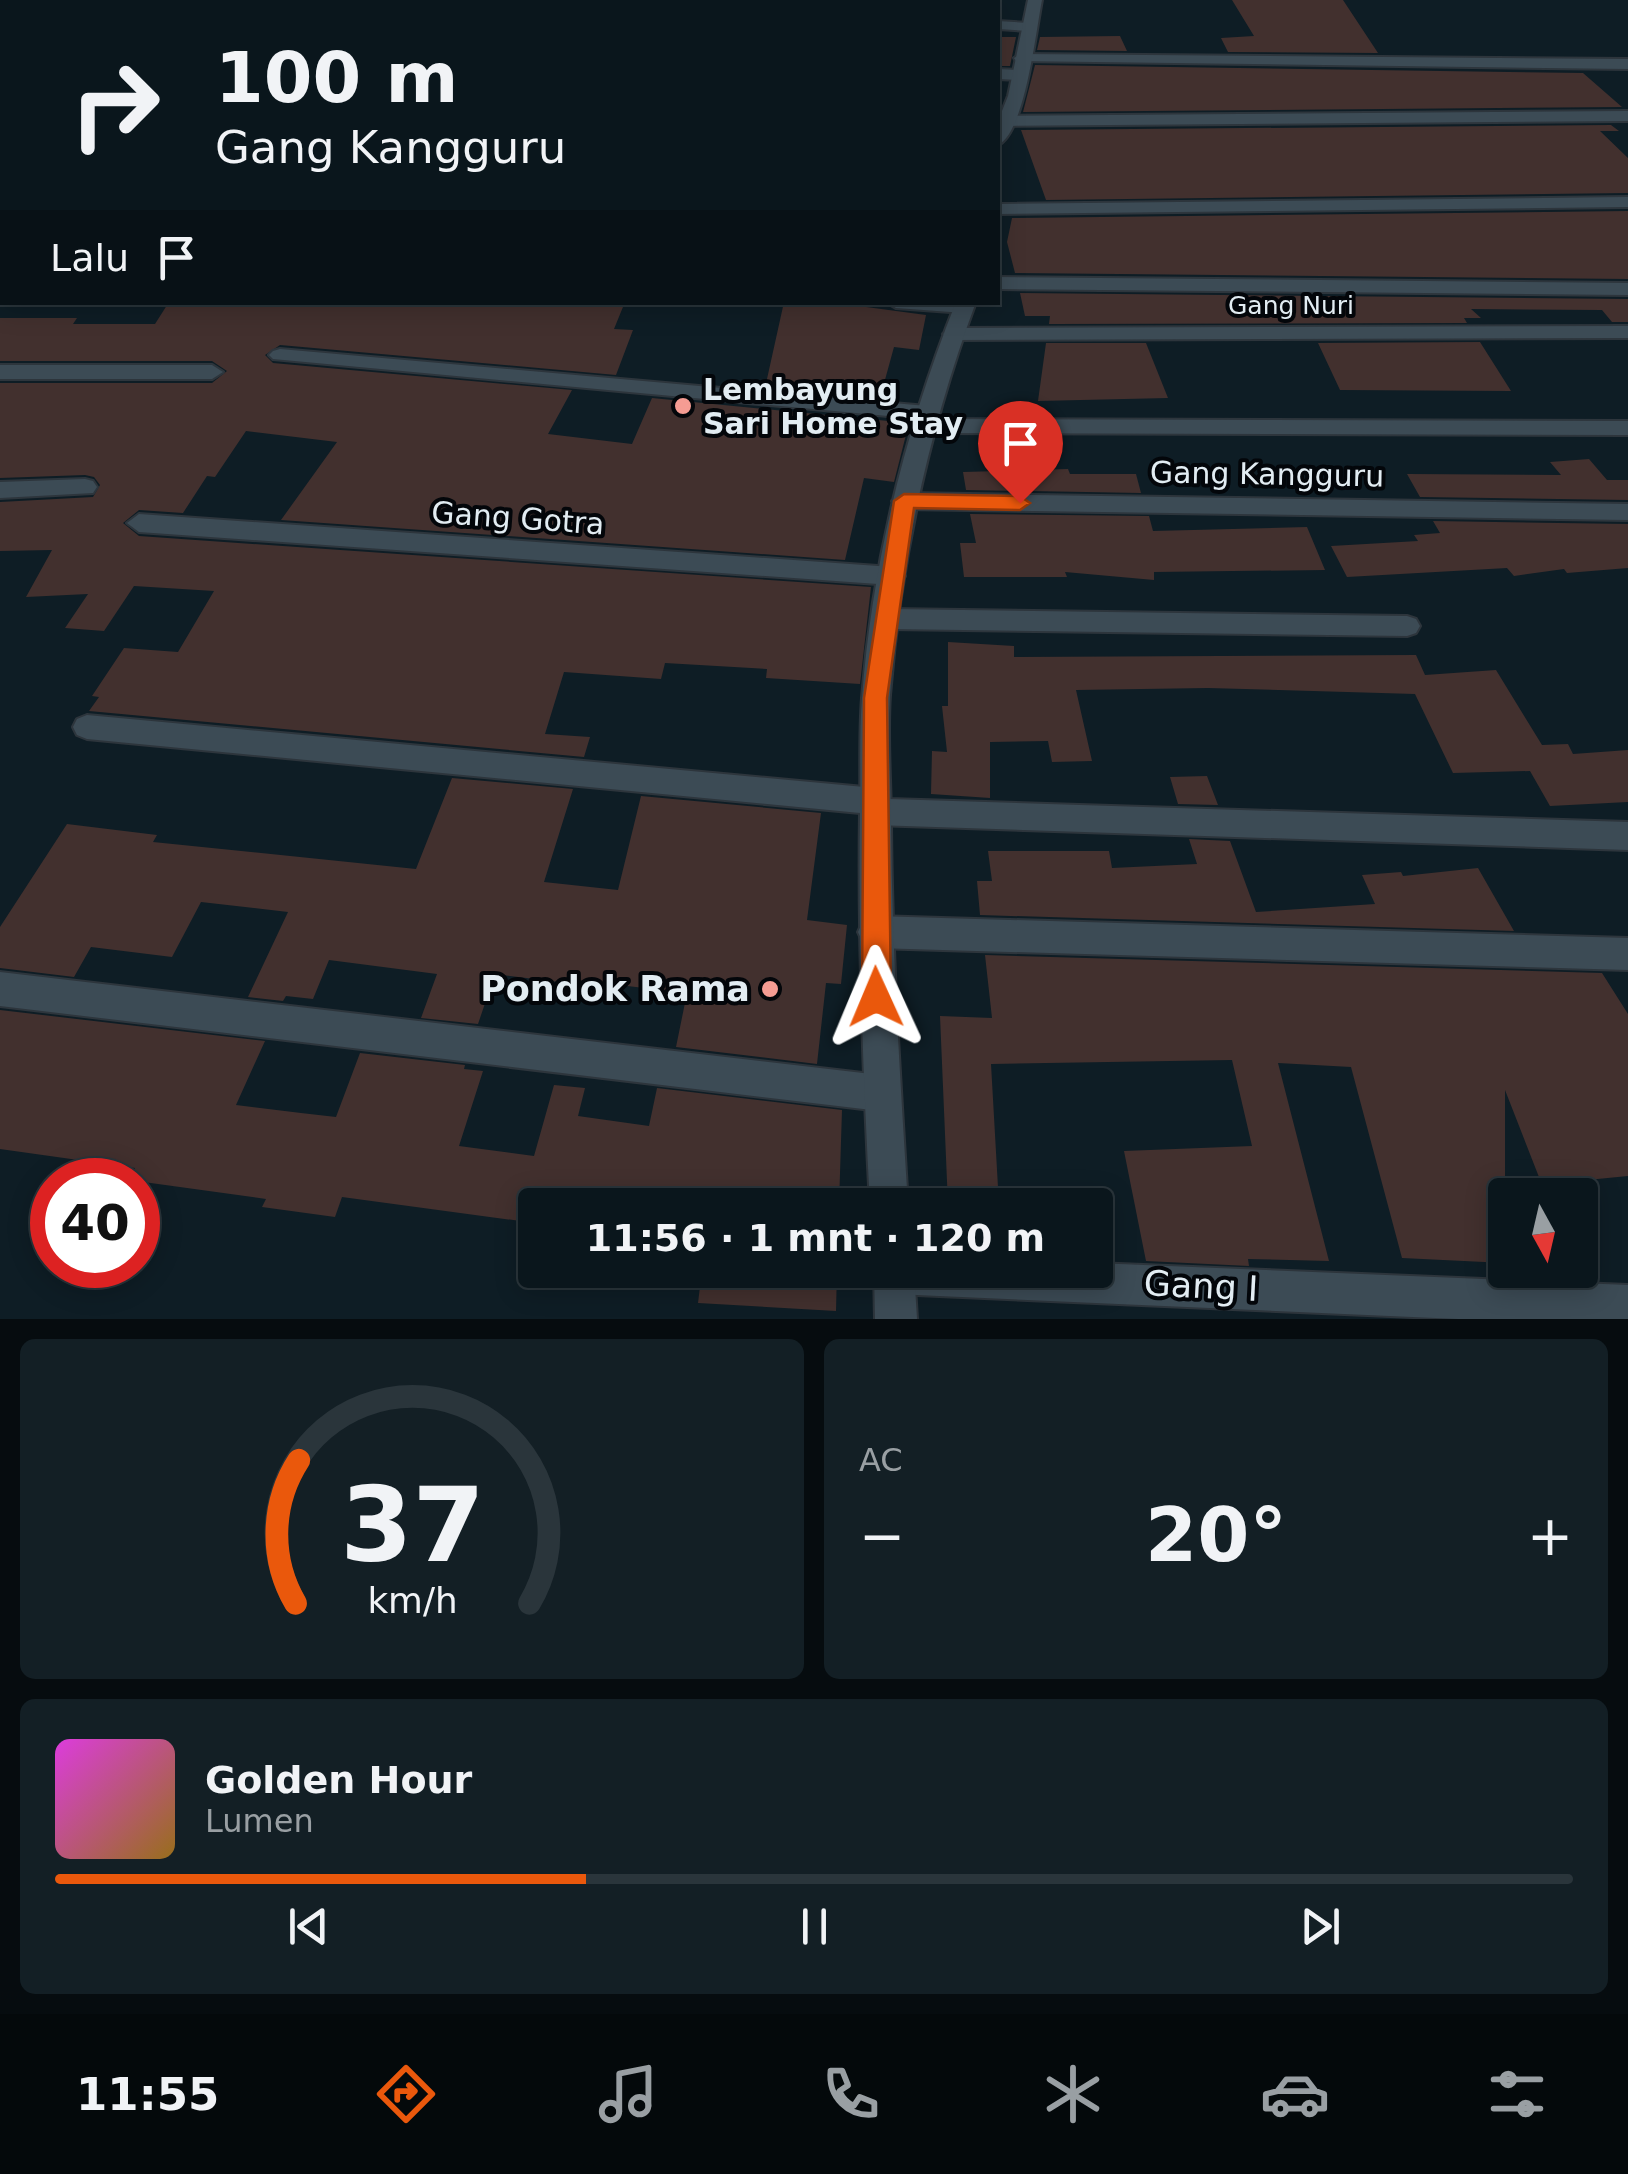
<!DOCTYPE html>
<html lang="id">
<head>
<meta charset="utf-8">
<style>
	:root { --surface:#0a161c; --page:#131f25; --text:#f1f3f6; --muted:#999fa3; --line:#2a353b; --accent:#ea580c }
	body { margin:0; font-family:"DejaVu Sans",sans-serif; background:var(--page); color:var(--text); height:100vh; display:flex; flex-direction:column; font-size:38px; white-space:nowrap }
	* { box-sizing:border-box; margin:0 }
	p { font-size:32px; color:var(--muted) }
	.icon { flex:none; width:55px; height:55px; fill:none; stroke:currentColor; stroke-width:2; stroke-linecap:round; stroke-linejoin:round }
	.map { position:relative; height:1319px; overflow:hidden }
	.drawer { display:flex; flex-direction:column; gap:20px; padding:20px; background:#060c0f; flex:1 }
	.drawer>* { flex:none }
	.banner { position:absolute; left:0px; top:0px; width:1000px; height:305px; box-shadow:0 5px 25px #0003,0 0 0 2px var(--line); background:#0a161c; color:var(--text); overflow:hidden }
	.needle { width:65px; rotate:172deg }
	.controls { position:absolute; left:1488px; top:1178px; display:grid; gap:20px }
	.controls a { display:grid; place-items:center; width:110px; height:110px; border-radius:10px; background:var(--surface); box-shadow:0 5px 25px #0003,0 0 0 2px var(--line); font-size:50px }
	.speed { position:absolute; left:30px; top:1158px; display:flex; gap:20px; font-size:50px; font-weight:700; text-align:center }
	.speed>* { display:grid; place-content:center; width:130px; height:130px; border-radius:50%; background:var(--surface); box-shadow:0 5px 25px #0003,0 0 0 2px var(--line); line-height:1 }
	.speed .limit { border:15px solid #d22; background:#fff; color:#111 }
	.pin { position:absolute; display:grid; place-items:center; width:85px; height:85px; color:#fff; margin:-102px -42px; border-radius:50% 50% 50% 0; rotate:-45deg; box-shadow:0 0 10px #0007 }
	.pin .icon { rotate:45deg }
	.me { position:absolute; width:110px; margin:-55px; rotate:359deg; stroke-linejoin:round; filter:drop-shadow(0 0 8px #0008) }
	.turn { display:flex; align-items:center; gap:35px; height:210px; padding:0 50px; font-size:45px }
	.turn .icon { width:130px; height:130px; stroke-width:2.5 }
	.turn b { display:block; font-size:70px; line-height:85px }
	.then { display:flex; align-items:center; height:95px; padding:0 50px; background:#0003; gap:20px; font-size:38px }
	.big { font-size:75px; font-weight:800; line-height:1.1 }
	.drawer .widget { flex:1; display:flex; flex-direction:column; justify-content:center; gap:15px; min-width:0; padding:0 35px; border-radius:15px; background:var(--page) }
	.drawer .dial { align-items:center; gap:0 }
	.dial svg { height:260px; overflow:visible; fill:none; stroke:var(--line); stroke-width:7; stroke-linecap:round; text-anchor:middle }
	.dial text { fill:var(--text); stroke:none }
	.song { display:flex; align-items:center; gap:30px }
	.cover { width:120px; height:120px; border-radius:15px; background:linear-gradient(135deg,hsl(300 70% 55%),hsl(40 70% 35%)) }
	.played { height:10px; border-radius:5px; background:linear-gradient(90deg,var(--accent) 35%,var(--line) 35%) }
	.keys { display:flex; justify-content:space-around; direction:ltr }
	.heat { display:flex; justify-content:space-between; align-items:center; font-size:55px; direction:ltr }
	.drawer .tiles { flex:1; display:grid; gap:20px; grid-template-columns:1fr 1fr }
	.widget:last-child { grid-column:span 2 }
	.trip { position:absolute; left:518px; top:1188px; width:595px; height:100px; border-radius:10px; background:var(--surface); box-shadow:0 5px 25px #0003,0 0 0 2px var(--line); font-weight:800; line-height:100px; text-align:center }
	.tabs { display:flex; height:160px; justify-content:space-around; align-items:center; background:#04090b; color:var(--muted) }
	.tabs .icon { width:70px; height:70px }
	.tabs .selected { color:var(--accent) }
	.tabs b { font-size:45px; color:var(--text) }
	.map>svg:first-child { display:block }
	.building { fill:#42302e }
	.lines { fill:none; stroke-linecap:round; stroke-linejoin:round }
	.minor-casing { stroke:#2d353c; stroke-width:4 }
	.tertiary-casing { stroke:#2d353c; stroke-width:4 }
	.minor { fill:#3c4b55; fill-rule:evenodd }
	.tertiary { fill:#3c4b55; fill-rule:evenodd }
	.route { fill:#ea580c; stroke:#983908; stroke-width:2.5 }
	.poi-dot { fill:#f59c93; stroke:#03060a; stroke-width:4 }
	.labels { text-anchor:middle; dominant-baseline:central; stroke-width:8; stroke-linejoin:round; paint-order:stroke }
	.far-street-label { font-size:25px; fill:#e2ecf2; stroke:#03060a }
	.poi-label { font-size:30px; font-weight:bold; fill:#e2ecf2; stroke:#03060a; text-anchor:start }
	.street-label { font-size:30px; fill:#e2ecf2; stroke:#03060a }
	.near-poi-label { font-size:35px; font-weight:bold; fill:#e2ecf2; stroke:#03060a; text-anchor:end }
	.near-street-label { font-size:35px; fill:#e2ecf2; stroke:#03060a }
</style>
</head>
<body>
<div class="map">
<svg width="1628" height="1319" viewBox="0 0 1628 1319">
	<rect width="100%" height="100%" fill="#0e1d25"/>
	<!-- building -->
	<path class="building" d="M1232,0H1343L1378,53L1228,52L1221,38L1254,36Z
		M1120,36L1127,51L1037,50L1040,37Z
		M998,37H1016L1010,66H998Z
		M1035,65L1583,73L1622,107L1023,112Z
		M1611,125L1619,131H1600L1628,158V193L1046,200L1021,130Z
		M1628,211V279L1015,273L1007,242L1012,218Z
		M1020,293L1628,299V322H1612L1602,310L1471,309L1481,318H1464L1467,323L1049,324L1050,316H1025Z
		M169,302H625L614,329L633,330L616,375L280,345L265,355L273,363L572,390L548,434L632,444L652,398L909,423L894,482L864,478L845,560L281,520L337,442L246,431L215,477L207,476L183,513L139,510L123,523L139,536L871,587L860,684L766,678L767,669L665,663L661,679L564,672L545,734L590,737L584,757L89,711L99,697L92,696L124,648L178,652L214,591L134,586L104,631L65,628L88,594L26,597L52,550L0,551V502L93,497L100,485L94,477L85,475L0,478V383H212L227,371L212,361H0V318H77L73,324H155Z
		M784,302H829L926,315L919,350L894,347L880,398L765,388Z
		M1480,342L1511,391L1340,390L1318,343Z
		M1046,343H1146L1168,398L1038,401Z
		M1589,459L1607,480H1628V500L1420,497L1407,474L1561,475L1550,462Z
		M1068,469L1070,474H1136L1141,493L966,490L963,472Z
		M970,514L1149,516L1153,531L1307,527L1325,570L1154,572V580L1065,572L1067,577H964L960,543H976Z
		M1433,521L1628,524V568L1567,573L1564,569L1514,576L1507,568L1347,577L1331,546L1418,541L1414,535L1440,533Z
		M948,642L1014,646V657L1416,655L1425,675L1496,670L1542,745L1568,744L1573,754L1628,750V802L1550,806L1530,771L1453,773L1415,694L1208,688L1076,690L1092,761L1052,762L1048,741L990,742V798L931,794L932,751L947,752L942,706H948Z
		M1207,776L1218,805L1178,804L1170,777Z
		M452,778L573,789L544,882L618,890L641,796L821,813L807,920L847,925L841,984L826,983L817,1064L676,1047L687,993L576,980L575,984L495,974L478,1024L421,1018L437,974L329,960L313,999L286,996L283,1001L248,997L288,912L201,902L172,957L91,947L74,977L0,968V927L67,824L157,835L153,842L416,869Z
		M1189,839L1230,841L1256,912L1375,904L1362,875L1401,872L1403,876L1478,868L1514,931L980,915L977,881H992L988,851H1109L1112,868L1197,864Z
		M985,955L1602,973L1628,1014V1176L1577,1181L1583,1195H1546L1505,1090V1263L1402,1258L1351,1067L1278,1063L1329,1261L1248,1259L1249,1266L1146,1261L1124,1151L1252,1146L1232,1060L991,1064L999,1205H948L940,1016L992,1018Z
		M0,1010L265,1041L236,1105L301,1113L336,1117L360,1053L465,1065L464,1069L483,1071L459,1146L534,1156L554,1085L585,1088L578,1116L649,1126L657,1088L842,1110L839,1205H535V1223L342,1197L335,1217L262,1207L266,1199L129,1180L135,1168L0,1149Z
		M702,1270H837L836,1311L698,1303Z"/>
	<g class="lines">
		<!-- minor casing -->
		<g class="minor-casing">
			<path id="minor" d="M584,0H598L599,2H585Z
				M998,21L1029,23L1036,27L1029,31L998,29Z
				M1021,54L1628,59V69L1016,61L1014,58Z
				M998,69L1020,70L1028,75L1020,80L998,79Z
				M2,71V81L0,82V72Z
				M0,111H2V121H0Z
				M1628,111V121L998,126V116Z
				M0,173H2V183H0Z
				M1628,197V207L998,214V204Z
				M0,224L2,225V236H0Z
				M998,277L1628,283V295L998,289Z
				M0,286H2V298H0Z
				M886,302H970L974,307L964,313L896,308Z
				M1628,326V338L953,340L943,334L953,328Z
				M280,349L927,406L938,413L932,419L1628,421V435L922,433L911,426L920,419L273,359L269,355L273,351Z
				M0,365H212L223,372L212,379H0Z
				M85,479L93,481L97,487L93,493L0,498V482Z
				M904,493L1628,504V520L904,509L892,501Z
				M139,514L892,567L901,569L905,576L901,583L892,585L139,532L127,523Z
				M889,609L1407,616L1416,619L1420,626L1416,633L1407,636L889,629L880,626L876,619L880,612Z
				M87,715L875,788L886,792L889,799L1628,822V850L875,825L864,821L860,813L87,739L77,735L73,727L77,719Z
				M875,916L1628,938V970L875,948L863,943L858,932L863,921Z
				M0,972L880,1075L893,1080L898,1093L893,1106L880,1111L0,1006Z
				M1095,1263L1628,1285V1319H1458L894,1294L880,1288L874,1274L875,1270H1095Z"/>
		</g>
		<!-- tertiary casing -->
		<g class="tertiary-casing">
			<path id="tertiary" d="M0,0H14L2,6Z
				M1028,0H1042C1036,30 1025,133 998,145V121L1008,96Z
				M956,302H976C928,431 901,558 890,695C887,738 891,782 891,825C892,952 900,1078 908,1205H870C863,1074 858,943 860,812C861,774 859,736 862,698C872,563 906,428 956,302Z
				M874,1270H914L917,1319H875Z"/>
		</g>
		<!-- minor -->
		<use href="#minor" class="minor"/>
		<!-- tertiary -->
		<use href="#tertiary" class="tertiary"/>
	</g>
	<!-- route -->
	<path class="route" d="M904,494L1020,496L1030,503L1020,510L914,508L887,698L891,997L886,1007L876,1011L866,1007L862,997L864,698L894,501Z"/>
	<!-- markers -->
	<g class="poi-dot">
		<circle cx="683" cy="406" r="10"/>
		<circle cx="770" cy="989" r="10"/>
	</g>
	<g class="labels">
		<!-- far-street labels -->
		<g class="far-street-label">
			<text x="1291" y="305">Gang Nuri</text>
		</g>
		<!-- poi labels -->
		<g class="poi-label">
			<text x="703" y="389">Lembayung<tspan x="703" dy="34">Sari Home Stay</tspan></text>
		</g>
		<!-- street labels -->
		<g class="street-label">
			<text transform="translate(1267 474) rotate(1)">Gang Kangguru</text>
			<text transform="translate(518 518) rotate(4)">Gang Gotra</text>
		</g>
		<!-- near-poi labels -->
		<g class="near-poi-label">
			<text x="750" y="989">Pondok Rama</text>
		</g>
		<!-- near-street labels -->
		<g class="near-street-label">
			<text transform="translate(1201 1286) rotate(3)">Gang I</text>
		</g>
	</g>
</svg>
<div class="controls">
<a><svg class="needle" viewBox="-14 -14 28 28"><path d="M0-13l5 13h-10z" fill="#e53935"/><path d="M0 13l5-13h-10z" fill="#999fa3"/></svg></a>
</div>
<div class="speed"><div class="limit">40</div></div>
<div class="pin" style="left:1020px;top:503px;background:#d93025"><svg class="icon" aria-label="arrive" viewBox="0 0 24 24"><path d="M6 21V4h12l-3 4 3 4H6"/></svg></div>
<svg class="me" style="left:876px;top:997px" viewBox="-20 -20 40 40"><path d="M0-17L14 15 0 8-14 15z" fill="#ea580c" stroke="#fff" stroke-width="4"/></svg>
<div class="trip">11:56 · 1 mnt · 120 m</div>
<div class="banner">
<div class="turn"><svg class="icon" aria-label="right" viewBox="0 0 24 24"><path d="M7 20v-9h11M14 6l5 5-5 5"/></svg><div><b>100 m</b>Gang Kangguru</div></div>
<div class="then">Lalu<svg class="icon" aria-label="arrive" viewBox="0 0 24 24"><path d="M6 21V4h12l-3 4 3 4H6"/></svg></div>
</div>
</div>
<section class="drawer">
<div class="tiles">
<div class="widget dial"><svg viewBox="0 0 100 80">
<path d="M14 69A42 42 0 1 1 86 69"/>
<path d="M14 69A42 42 0 0 1 15 25" stroke="#ea580c"/>
<text x="50" y="56" font-size="32" font-weight="700">37</text>
<text x="50" y="72" font-size="11">km/h</text>
</svg></div>
<div class="widget"><p>AC</p>
<div class="heat"><a>−</a><b class="big">20°</b><a>+</a></div>
</div>
<div class="widget">
<div class="song"><i class="cover"></i><div><b>Golden Hour</b><p>Lumen</p></div></div>
<div class="played"></div>
<div class="keys"><svg class="icon" aria-label="previous" viewBox="0 0 24 24"><path d="M18 5L8 12l10 7zM5 5v14"/></svg><svg class="icon" aria-label="pause" viewBox="0 0 24 24"><path d="M8 5v14M16 5v14"/></svg><svg class="icon" aria-label="next" viewBox="0 0 24 24"><path d="M6 5l10 7-10 7zM19 5v14"/></svg></div>
</div>
</div>
</section>
<nav class="tabs">
<b>11:55</b>
<svg class="icon selected" aria-label="directions" viewBox="0 0 24 24"><path d="M12 3l9 9-9 9-9-9zM9 14v-3h6M13 9l2 2-2 2"/></svg>
<svg class="icon" aria-label="music" viewBox="0 0 24 24"><path d="M9 18V5l10-2v13"/><circle cx="6" cy="18" r="3"/><circle cx="16" cy="16" r="3"/></svg>
<svg class="icon" aria-label="phone" viewBox="0 0 24 24"><path d="M5 4h4l2 5-3 2q2 4 5 5l2-3 5 2v4C11 20 4 13 5 4z"/></svg>
<svg class="icon" aria-label="climate" viewBox="0 0 24 24"><path d="M12 3v18M4 7l16 10M4 17L20 7"/></svg>
<svg class="icon" aria-label="car" viewBox="0 0 24 24"><path d="M5 17H2v-5l4-1 3-4h7l3 4 3 1v5h-3M9 17h6M6 11h13"/><circle cx="7" cy="17" r="2"/><circle cx="17" cy="17" r="2"/></svg>
<svg class="icon" aria-label="filters" viewBox="0 0 24 24"><path d="M4 7h16M4 17h16"/><circle cx="9" cy="7" r="2"/><circle cx="15" cy="17" r="2"/></svg>
</nav>
</body>
</html>
